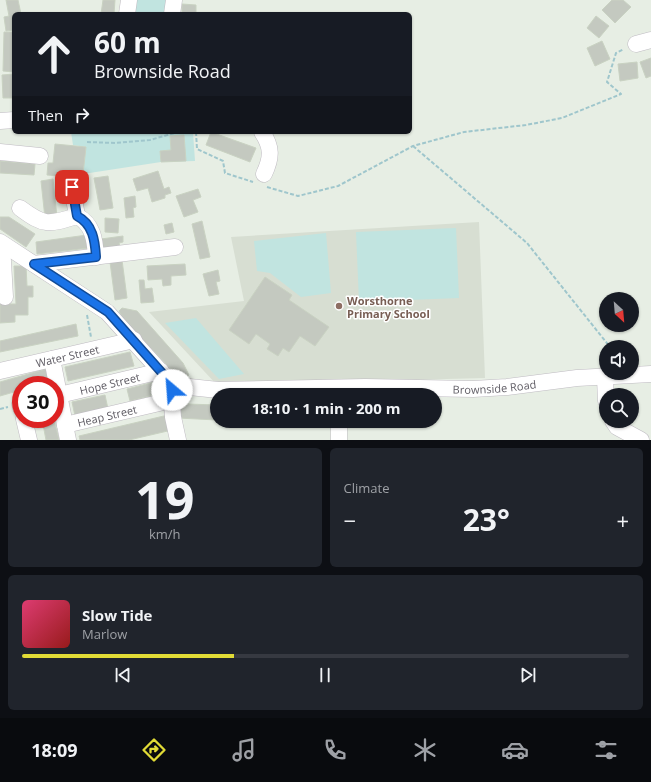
<!DOCTYPE html>
<html lang="en">
<head>
<meta charset="utf-8">
<style>
	:root { --surface:#171b24; --page:#20242c; --text:#f1f3f6; --muted:#9ea1a6; --line:#363941; --accent:#e1db36 }
	body { margin:0; font-family:"Open Sans",sans-serif; background:var(--page); color:var(--text); height:100vh; display:flex; flex-direction:column; font-size:15px; white-space:nowrap }
	* { box-sizing:border-box; margin:0 }
	p { font-size:13px; color:var(--muted) }
	.icon { flex:none; width:22px; height:22px; fill:none; stroke:currentColor; stroke-width:2; stroke-linecap:round; stroke-linejoin:round }
	.map { position:relative; height:440px; overflow:hidden }
	.sheet { display:flex; flex-direction:column; gap:8px; padding:8px; background:#0d0f14; flex:1 }
	.sheet>* { flex:none }
	.guide { position:absolute; left:12px; top:12px; width:400px; height:122px; border-radius:6px; box-shadow:0 1px 3px #0004; background:#171b24; color:var(--text); overflow:hidden }
	.needle { width:26px; rotate:154deg }
	.fabs { position:absolute; left:599px; top:292px; display:grid; gap:8px }
	.fabs a { display:grid; place-items:center; width:40px; height:40px; border-radius:50%; background:var(--surface); box-shadow:0 1px 3px #0004; font-size:20px }
	.speed { position:absolute; left:12px; top:376px; display:flex; gap:8px; font-size:20px; font-weight:700; text-align:center }
	.speed>* { display:grid; place-content:center; width:52px; height:52px; border-radius:50%; background:var(--surface); box-shadow:0 1px 3px #0004; line-height:1 }
	.speed .limit { border:6px solid #d22; background:#fff; color:#111 }
	.pin { position:absolute; display:grid; place-items:center; width:34px; height:34px; color:#fff; margin:-17px; border-radius:8px; box-shadow:0 2px 6px #0006 }
	.me { position:absolute; width:44px; margin:-22px; rotate:333deg; stroke-linejoin:round; filter:drop-shadow(0 0 3px #0008) }
	.turn { display:flex; align-items:center; gap:14px; height:84px; padding:0 16px; font-size:18px }
	.turn .icon { width:52px; height:52px; stroke-width:2.5 }
	.turn b { display:block; font-size:28px; line-height:34px }
	.then { display:flex; align-items:center; height:38px; padding:0 16px; background:#0003; gap:8px; font-size:15px }
	.big { font-size:30px; font-weight:700; line-height:1.1 }
	.sheet .widget { flex:1; display:flex; flex-direction:column; justify-content:center; gap:6px; min-width:0; padding:0 14px; border-radius:6px; background:var(--page) }
	.sheet .dial { align-items:center; gap:0 }
	.dial b { font-size:52px; line-height:1 }
	.song { display:flex; align-items:center; gap:12px }
	.cover { width:48px; height:48px; border-radius:6px; background:linear-gradient(135deg,hsl(340 70% 55%),hsl(0 70% 35%)) }
	.played { height:4px; border-radius:2px; background:linear-gradient(90deg,var(--accent) 35%,var(--line) 35%) }
	.keys { display:flex; justify-content:space-around; direction:ltr }
	.heat { display:flex; justify-content:space-between; align-items:center; font-size:22px; direction:ltr }
	.sheet .tiles { flex:1; display:grid; gap:8px; grid-template-columns:1fr 1fr }
	.widget:last-child { grid-column:span 2 }
	.trip { position:absolute; left:210px; top:388px; width:232px; height:40px; border-radius:20px; background:var(--surface); box-shadow:0 1px 3px #0004; font-weight:700; line-height:40px; text-align:center }
	.menu { display:flex; height:64px; justify-content:space-around; align-items:center; background:#090b0e; color:var(--muted) }
	.menu .icon { width:28px; height:28px }
	.menu .current { color:var(--accent) }
	.menu b { font-size:18px; color:var(--text) }
	.map>svg:first-child { display:block }
	.education { fill:#d7ded2 }
	.green { fill:#c1e4e0 }
	.building { fill:#c4c9c0; stroke:#c9d2c2 }
	.lines { fill:none; stroke-linecap:round; stroke-linejoin:round }
	.minor-casing { stroke:#bfbbc2; stroke-width:17 }
	.path { stroke:#9fc6cc; stroke-width:2; stroke-dasharray:4 2; stroke-linecap:butt }
	.minor { stroke:#fff; stroke-width:16 }
	.route-casing { stroke:#114b97; stroke-width:10 }
	.route { stroke:#1a73e8; stroke-width:7 }
	.education-dot { fill:#8d6e63; stroke:#fff; stroke-width:1.5 }
	.labels { text-anchor:middle; dominant-baseline:central; stroke-width:3; stroke-linejoin:round; paint-order:stroke }
	.education-label { font-size:11px; font-weight:bold; fill:#785e54; stroke:#fff; text-anchor:start }
	.street-label { font-size:11px; fill:#5f5c64; stroke:#fff }
</style>
</head>
<body>
<div class="map">
<svg width="651" height="440" viewBox="0 0 651 440">
	<rect width="100%" height="100%" fill="#e7eee4"/>
	<!-- education -->
	<path class="education" d="M479,222L485,378L217,385L149,312L244,301L231,237Z"/>
	<!-- green -->
	<path class="green" d="M134,0H170L168,14H132Z
		M71,132H193L195,161L161,162L83,174L86,147L73,145Z
		M456,228L459,298L359,302L356,232Z
		M326,233L331,293L301,297L270,273L257,271L254,241Z
		M196,318L244,374L219,379L165,323Z"/>
	<!-- building -->
	<path class="building" d="M6,0H18L21,14H14V30L6,31L4,17L9,16Z
		M103,0H115L114,14H101Z
		M612,0H623L631,7L615,23L602,10Z
		M182,4L196,5V14H182Z
		M596,16L609,26L599,38L587,28Z
		M4,32H14V72L3,71Z
		M602,41L610,59L595,66L587,48Z
		M651,58V76L646,78L640,62Z
		M637,62L638,78L620,81L618,64Z
		M14,74V98H3L2,75Z
		M211,132L256,148L250,162L206,145Z
		M184,135L186,161L161,162L160,151L171,150L170,136Z
		M55,144L86,147L83,174L59,172V176L47,175L48,163H53Z
		M0,161L35,164L34,175L0,173Z
		M158,171L164,189L169,187L171,193L165,195V198L152,202L148,188L137,191L133,179Z
		M108,176L113,208L100,210L94,178Z
		M53,179L57,217L45,218L41,181Z
		M198,189L201,197L193,200L198,212L184,217L176,196Z
		M135,196L136,207L133,208L134,217L126,218L124,198Z
		M0,217H9L35,234L26,247L0,229Z
		M105,218L119,219L118,233L105,232Z
		M202,221L210,257L200,259L192,224Z
		M172,223L174,232L166,234L164,225Z
		M87,235L89,248L37,254L36,242Z
		M123,236V242L119,243L120,246L102,249L101,239Z
		M122,260L127,298L115,300L110,262Z
		M185,264L186,275L171,276V285L163,286L162,279L148,280L147,266Z
		M14,266H26L27,286H33V297H28V315H15V322L0,323V304H16Z
		M218,270L220,281L216,282L219,294L209,296L203,274Z
		M265,277L292,295L289,300L329,327L315,346L300,336L289,352L283,348L278,356L267,349L270,344L256,334L249,344L229,330Z
		M139,280H144L145,289L152,288L154,302L141,303Z
		M122,308L137,311L183,363L189,375L184,378L169,367L124,320L119,311Z
		M76,324L78,336L0,352V341Z
		M130,352L134,366L68,381L65,367Z
		M46,369L49,382L39,385H21V390L0,396V382Z
		M162,380L166,397L159,399L158,394L130,401L127,389Z
		M105,395L108,409L75,416L72,402Z
		M179,397L187,398V404L217,405V420L178,418Z
		M168,415L172,430L129,440H80L79,436Z
		M42,419H54L59,440H46Z
		M240,421H283L282,423Z"/>
	<g class="lines">
		<!-- minor casing -->
		<g class="minor-casing">
			<g id="minor">
				<path d="M127,14L129,0"/>
				<path d="M172,14L174,0"/>
				<path d="M636,44L651,40"/>
				<path d="M0,121L14,120"/>
				<path d="M262,132C272,147 272,157 264,174"/>
				<path d="M0,152L40,156"/>
				<path d="M72,187L77,216"/>
				<path d="M20,208C44,226 48,225 77,216C93,224 95,240 96,257"/>
				<path id="s1" d="M0,242L107,312L163,374L180,386L218,390L365,387L473,389L507,387L577,378L651,374"/>
				<path d="M2,244L5,297"/>
				<path d="M34,264L175,247"/>
				<path d="M52,359L68,440"/>
				<path id="s2" d="M0,371L134,340"/>
				<path d="M605,378L606,401"/>
				<path d="M171,390L173,417L178,440"/>
				<path id="s3" d="M55,396L161,371"/>
				<path d="M20,404L21,408"/>
				<path d="M24,419L29,440"/>
				<path d="M339,421V440"/>
				<path d="M613,421L617,427L641,440"/>
				<path id="s4" d="M65,425L172,400"/>
			</g>
		</g>
		<!-- path -->
		<path class="path" d="M196,132L197,149L223,161L225,173L253,182
			M87,142L115,143L150,140L178,132
			M413,146L527,243L610,347
			M267,187L298,196L338,186L413,146L464,132L526,125L562,118L621,94L607,82L616,53L624,49
			M87,315L91,337
			M0,409L8,407"/>
		<!-- minor -->
		<use href="#minor" class="minor"/>
	</g>
	<g class="lines">
		<!-- route casing -->
		<g class="route-casing">
			<path id="route" d="M72,187L77,216C93,224 95,241 96,257L34,264L108,312L163,374L171,380L172,390"/>
		</g>
		<!-- route -->
		<use href="#route" class="route"/>
	</g>
	<!-- markers -->
	<circle class="education-dot" cx="339" cy="306" r="4"/>
	<g class="labels">
		<!-- education labels -->
		<g class="education-label">
			<text x="347" y="300">Worsthorne<tspan x="347" dy="13">Primary School</tspan></text>
		</g>
		<!-- street labels -->
		<g class="street-label">
			<text stroke="none"><textPath href="#s2" startOffset="69">Water Street</textPath></text>
			<text stroke="none"><textPath href="#s3" startOffset="56">Hope Street</textPath></text>
			<text stroke="none"><textPath href="#s1" startOffset="547">Brownside Road</textPath></text>
			<text stroke="none"><textPath href="#s4" startOffset="43">Heap Street</textPath></text>
		</g>
	</g>
</svg>
<div class="fabs">
<a><svg class="needle" viewBox="-14 -14 28 28"><path d="M0-13l5 13h-10z" fill="#e53935"/><path d="M0 13l5-13h-10z" fill="#9ea1a6"/></svg></a>
<a><svg class="icon" aria-label="sound" viewBox="0 0 24 24"><path d="M4 9h4l5-4v14l-5-4H4zM17 9q2 3 0 6"/></svg></a>
<a><svg class="icon" aria-label="search" viewBox="0 0 24 24"><circle cx="10" cy="10" r="6"/><path d="M15 15l6 6"/></svg></a>
</div>
<div class="speed"><div class="limit">30</div></div>
<div class="pin" style="left:72px;top:187px;background:#d93025"><svg class="icon" aria-label="arrive" viewBox="0 0 24 24"><path d="M6 21V4h12l-3 4 3 4H6"/></svg></div>
<svg class="me" style="left:172px;top:390px" viewBox="-20 -20 40 40"><circle r="19" fill="#fff"/><path d="M0-13L10 11 0 6-10 11z" fill="#1a73e8"/></svg>
<div class="trip">18:10 · 1 min · 200 m</div>
<div class="guide">
<div class="turn"><svg class="icon" aria-label="ahead" viewBox="0 0 24 24"><path d="M12 20V5M6 11l6-6 6 6"/></svg><div><b>60 m</b>Brownside Road</div></div>
<div class="then">Then<svg class="icon" aria-label="right" viewBox="0 0 24 24"><path d="M7 20v-9h11M14 6l5 5-5 5"/></svg></div>
</div>
</div>
<section class="sheet">
<div class="tiles">
<div class="widget dial"><b>19</b><p>km/h</p></div>
<div class="widget"><p>Climate</p>
<div class="heat"><a>−</a><b class="big">23°</b><a>+</a></div>
</div>
<div class="widget">
<div class="song"><i class="cover"></i><div><b>Slow Tide</b><p>Marlow</p></div></div>
<div class="played"></div>
<div class="keys"><svg class="icon" aria-label="previous" viewBox="0 0 24 24"><path d="M18 5L8 12l10 7zM5 5v14"/></svg><svg class="icon" aria-label="pause" viewBox="0 0 24 24"><path d="M8 5v14M16 5v14"/></svg><svg class="icon" aria-label="next" viewBox="0 0 24 24"><path d="M6 5l10 7-10 7zM19 5v14"/></svg></div>
</div>
</div>
</section>
<nav class="menu">
<b>18:09</b>
<svg class="icon current" aria-label="directions" viewBox="0 0 24 24"><path d="M12 3l9 9-9 9-9-9zM9 14v-3h6M13 9l2 2-2 2"/></svg>
<svg class="icon" aria-label="music" viewBox="0 0 24 24"><path d="M9 18V5l10-2v13"/><circle cx="6" cy="18" r="3"/><circle cx="16" cy="16" r="3"/></svg>
<svg class="icon" aria-label="phone" viewBox="0 0 24 24"><path d="M5 4h4l2 5-3 2q2 4 5 5l2-3 5 2v4C11 20 4 13 5 4z"/></svg>
<svg class="icon" aria-label="climate" viewBox="0 0 24 24"><path d="M12 3v18M4 7l16 10M4 17L20 7"/></svg>
<svg class="icon" aria-label="car" viewBox="0 0 24 24"><path d="M5 17H2v-5l4-1 3-4h7l3 4 3 1v5h-3M9 17h6M6 11h13"/><circle cx="7" cy="17" r="2"/><circle cx="17" cy="17" r="2"/></svg>
<svg class="icon" aria-label="filters" viewBox="0 0 24 24"><path d="M4 7h16M4 17h16"/><circle cx="9" cy="7" r="2"/><circle cx="15" cy="17" r="2"/></svg>
</nav>
</body>
</html>
